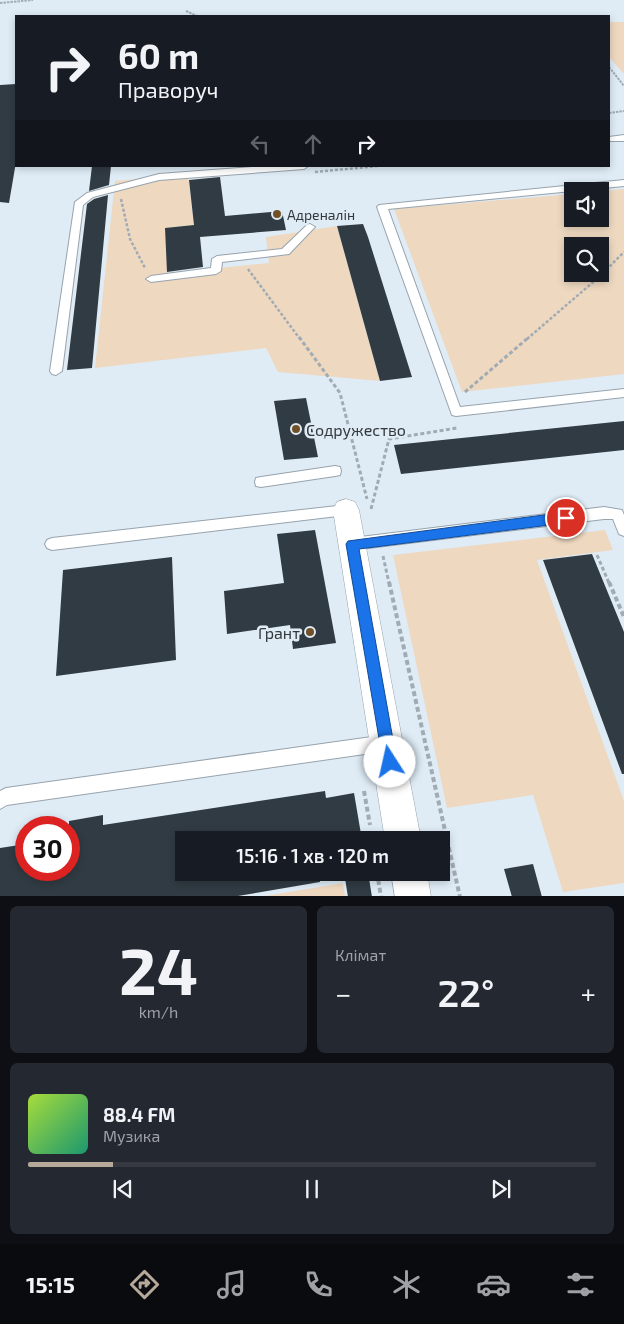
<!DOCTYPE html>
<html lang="uk">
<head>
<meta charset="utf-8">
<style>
	:root { --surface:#171b24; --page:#242831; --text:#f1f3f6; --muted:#9ea1a6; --line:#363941; --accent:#b7a999 }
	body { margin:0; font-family:"Exo 2",sans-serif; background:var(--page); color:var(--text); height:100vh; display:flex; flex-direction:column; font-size:19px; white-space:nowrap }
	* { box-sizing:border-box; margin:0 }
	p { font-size:16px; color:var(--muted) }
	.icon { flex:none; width:28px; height:28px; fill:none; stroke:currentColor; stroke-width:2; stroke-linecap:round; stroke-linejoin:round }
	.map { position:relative; height:896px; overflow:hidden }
	.drawer { display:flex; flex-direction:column; gap:10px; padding:10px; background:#0d0f14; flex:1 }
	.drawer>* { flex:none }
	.top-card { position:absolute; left:15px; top:15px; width:595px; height:152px; border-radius:0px; box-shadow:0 2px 8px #0003; background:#171b24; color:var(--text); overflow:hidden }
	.tools { position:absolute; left:564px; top:182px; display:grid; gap:10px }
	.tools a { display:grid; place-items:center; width:45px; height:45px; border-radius:0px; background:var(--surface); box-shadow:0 2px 8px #0003; font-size:25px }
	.speed { position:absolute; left:15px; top:816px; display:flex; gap:10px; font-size:25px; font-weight:700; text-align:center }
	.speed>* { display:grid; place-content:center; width:65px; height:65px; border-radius:50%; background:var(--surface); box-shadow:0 2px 8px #0003; line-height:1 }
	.speed .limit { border:8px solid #d22; background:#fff; color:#111 }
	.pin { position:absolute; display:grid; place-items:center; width:42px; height:42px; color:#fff; margin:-21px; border:2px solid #fff; border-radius:50%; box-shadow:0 1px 5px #0007 }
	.me { position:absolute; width:55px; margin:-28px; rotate:350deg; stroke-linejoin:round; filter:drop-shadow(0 0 4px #0008) }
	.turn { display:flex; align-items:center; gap:18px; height:105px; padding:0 20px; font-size:22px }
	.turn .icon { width:65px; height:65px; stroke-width:2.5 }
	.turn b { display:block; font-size:35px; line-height:42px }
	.lanes { display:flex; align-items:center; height:48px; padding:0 20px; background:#0003; justify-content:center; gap:25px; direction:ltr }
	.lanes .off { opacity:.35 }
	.big { font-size:38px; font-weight:600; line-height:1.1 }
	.drawer .tile { flex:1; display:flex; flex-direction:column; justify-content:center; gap:8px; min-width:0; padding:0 18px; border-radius:8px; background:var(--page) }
	.drawer .dial { align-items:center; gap:0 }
	.dial b { font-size:65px; line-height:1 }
	.song { display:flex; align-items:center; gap:15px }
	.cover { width:60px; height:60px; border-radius:8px; background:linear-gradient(135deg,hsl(80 70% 55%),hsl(160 70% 35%)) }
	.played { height:5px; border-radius:2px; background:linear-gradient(90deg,var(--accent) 15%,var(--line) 15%) }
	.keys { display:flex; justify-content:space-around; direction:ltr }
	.heat { display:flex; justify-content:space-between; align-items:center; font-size:28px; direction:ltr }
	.drawer .tiles { flex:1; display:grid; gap:10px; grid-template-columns:1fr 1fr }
	.tile:last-child { grid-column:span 2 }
	.trip { position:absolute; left:175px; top:831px; width:275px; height:50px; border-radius:0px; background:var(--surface); box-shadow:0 2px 8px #0003; font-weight:600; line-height:50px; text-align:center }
	.tabs { display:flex; height:80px; justify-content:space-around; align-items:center; background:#090b0e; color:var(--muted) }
	.tabs .icon { width:35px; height:35px }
	.tabs .active { color:var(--accent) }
	.tabs b { font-size:22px; color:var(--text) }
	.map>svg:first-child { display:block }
	.green { fill:#eed8c0; fill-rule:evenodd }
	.building { fill:#313b43 }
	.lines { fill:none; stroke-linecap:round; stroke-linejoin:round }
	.service-casing { stroke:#97a3ad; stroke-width:2 }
	.minor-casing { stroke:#97a3ad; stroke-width:1 }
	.path-far3 { stroke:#a1abb3; stroke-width:2; stroke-dasharray:2.5 1; stroke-linecap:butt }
	.path-far2 { stroke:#a1abb3; stroke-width:2.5; stroke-dasharray:3 2; stroke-linecap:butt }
	.path-far1 { stroke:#a1abb3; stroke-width:3; stroke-dasharray:4 2.5; stroke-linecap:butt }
	.path { stroke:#a1abb3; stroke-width:4; stroke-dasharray:5 3; stroke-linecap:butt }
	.service { fill:#fff; fill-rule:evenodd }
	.minor { fill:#fff; fill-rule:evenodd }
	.route { fill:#1a73e8; stroke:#114b97 }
	.poi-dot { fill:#714f27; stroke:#dfecf6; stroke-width:2 }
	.labels { text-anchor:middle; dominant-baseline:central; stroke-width:5; stroke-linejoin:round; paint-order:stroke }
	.far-poi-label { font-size:14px; fill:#33383c; stroke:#dfecf6; text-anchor:start }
	.poi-label { font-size:16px; fill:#33383c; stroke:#dfecf6; text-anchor:start }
</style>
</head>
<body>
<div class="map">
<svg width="624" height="897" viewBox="0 0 624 897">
	<rect width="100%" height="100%" fill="#dfecf6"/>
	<!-- green -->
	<path class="green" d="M609,22H624V74L609,57Z
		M188,174L194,225L165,228L168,273L269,263L266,237L337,226L380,381L278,372L266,348L95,368L115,181Z
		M624,189V374L462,392L394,209L572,194V219H600V191H598ZM600,246V274H572V246Z
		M605,530L613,550L537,560L624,801V883L563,892L533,795L447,808L393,555Z
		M343,883L345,896H265Z"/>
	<!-- building -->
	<path class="building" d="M16,84V162L9,203L0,202V85Z
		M92,166H111L109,185L89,191Z
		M220,177L225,216L282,211L286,230L200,237L203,267L167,272L165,228L194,225L189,180Z
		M108,195L92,368L67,370L87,204L94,199Z
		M363,224L368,237L412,377L380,381L337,226Z
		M306,398L318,457L284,460L274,401Z
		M624,421V450L401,474L394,445Z
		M315,530L336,643L293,649L290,625L227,634L224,591L284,583L277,534Z
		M592,554L624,632V774H622L543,560Z
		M172,557L176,660L56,676L63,570Z
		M325,791L326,798L354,793L362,840H184V872H319L320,882L232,897H0V848L26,844V870H69V821L103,815V825Z
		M533,864L542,897H512L504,869Z
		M344,872H368L372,897H348Z"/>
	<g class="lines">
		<!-- service casing -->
		<g class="service-casing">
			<path id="service" d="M624,135V141H609V137Z
				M266,166H308L304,169L159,180L93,197L83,205L62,371L56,375L52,374L50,371L75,202L87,193L159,174Z
				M624,180V186L388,209L460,407L624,389V397L456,416L452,415L377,207L379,205Z
				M310,224L315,227L313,229L289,254L222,262L221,271L216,274L151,282L146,279L151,276L211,268L212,259L217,256L282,249L307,225Z
				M335,466L340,467L341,471L340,475L335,476L261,487L256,486L255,482L256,478L261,477Z
				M346,505L351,506L353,510L351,514L346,515L52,550L47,548L45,544L47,540L52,538Z
				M604,507L622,510L624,515V536L619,534L613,519H604L352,550L347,548L345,544L347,540L352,538Z
				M386,735L392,737L394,743L392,749L386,751L7,805L0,809V791L6,788Z"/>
		</g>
		<!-- minor casing -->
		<g class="minor-casing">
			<path id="minor" d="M346,499L355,502L359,510L421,840H385L333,510L337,502Z
				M391,872H427L431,897H395Z"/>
		</g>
		<!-- path-far3 -->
		<path class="path-far3" d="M0,3L33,0
			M186,11L197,16
			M609,67L624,86
			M609,113L624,111"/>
		<!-- path-far2 -->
		<path class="path-far2" d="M315,172L378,166
			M121,199L130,239L145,268
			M248,269L300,339
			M527,339L599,277L624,252"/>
		<!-- path-far1 -->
		<path class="path-far1" d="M299,337L340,393L367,499
			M465,392L529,337
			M371,509L389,439L457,428
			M597,555L609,583
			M383,556L389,583"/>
		<!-- path -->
		<path class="path" d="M389,582L460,897
			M609,582L624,617
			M364,791L370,825
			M377,872L381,897"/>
		<!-- service -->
		<use href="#service" class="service"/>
		<!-- minor -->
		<use href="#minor" class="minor"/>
	</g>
	<!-- route -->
	<path class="route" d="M566,512L572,518L566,523L359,549L397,762L395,768L390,770L384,768L346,544L348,541Z"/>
	<!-- markers -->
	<g class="poi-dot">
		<circle cx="277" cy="214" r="5"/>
		<circle cx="296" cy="429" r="5"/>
		<circle cx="310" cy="632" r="5"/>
	</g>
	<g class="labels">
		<!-- far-poi labels -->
		<g class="far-poi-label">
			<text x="287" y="214">Адреналін</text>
		</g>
		<!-- poi labels -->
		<g class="poi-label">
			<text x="306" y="429">Содружество</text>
			<text x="300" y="632" text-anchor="end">Грант</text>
		</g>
	</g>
</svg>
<div class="tools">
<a><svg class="icon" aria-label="sound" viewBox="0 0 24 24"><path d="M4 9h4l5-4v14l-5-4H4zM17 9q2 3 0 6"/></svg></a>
<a><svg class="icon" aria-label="search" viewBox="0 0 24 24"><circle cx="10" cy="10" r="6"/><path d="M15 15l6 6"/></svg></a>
</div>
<div class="speed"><div class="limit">30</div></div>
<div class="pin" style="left:566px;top:518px;background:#d93025"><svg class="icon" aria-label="arrive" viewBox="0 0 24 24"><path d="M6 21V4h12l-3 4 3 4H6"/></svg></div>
<svg class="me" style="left:390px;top:762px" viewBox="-20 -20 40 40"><circle r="19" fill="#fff"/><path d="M0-13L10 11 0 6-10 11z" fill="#1a73e8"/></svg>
<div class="trip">15:16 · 1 хв · 120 m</div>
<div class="top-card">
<div class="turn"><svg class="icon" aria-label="right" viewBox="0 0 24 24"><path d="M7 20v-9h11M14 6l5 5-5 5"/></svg><div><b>60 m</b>Праворуч</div></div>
<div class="lanes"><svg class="icon off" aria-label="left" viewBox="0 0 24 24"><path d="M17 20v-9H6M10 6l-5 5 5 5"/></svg><svg class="icon off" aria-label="ahead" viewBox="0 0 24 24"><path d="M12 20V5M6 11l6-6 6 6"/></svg><svg class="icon" aria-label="right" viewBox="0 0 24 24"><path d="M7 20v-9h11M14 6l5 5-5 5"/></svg></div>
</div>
</div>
<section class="drawer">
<div class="tiles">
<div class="tile dial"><b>24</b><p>km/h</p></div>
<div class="tile"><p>Клімат</p>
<div class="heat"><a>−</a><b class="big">22°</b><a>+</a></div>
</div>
<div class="tile">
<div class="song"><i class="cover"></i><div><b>88.4 FM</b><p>Музика</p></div></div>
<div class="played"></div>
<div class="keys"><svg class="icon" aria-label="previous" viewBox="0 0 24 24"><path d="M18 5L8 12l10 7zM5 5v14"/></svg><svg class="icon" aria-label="pause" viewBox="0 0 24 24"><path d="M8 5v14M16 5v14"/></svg><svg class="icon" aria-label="next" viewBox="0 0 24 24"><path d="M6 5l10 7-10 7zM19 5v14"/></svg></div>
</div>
</div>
</section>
<nav class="tabs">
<b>15:15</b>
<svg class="icon active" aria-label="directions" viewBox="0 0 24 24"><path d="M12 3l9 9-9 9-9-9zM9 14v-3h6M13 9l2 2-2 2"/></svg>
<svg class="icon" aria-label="music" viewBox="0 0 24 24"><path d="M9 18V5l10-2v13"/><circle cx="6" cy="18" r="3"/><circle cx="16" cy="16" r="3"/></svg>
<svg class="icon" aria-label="phone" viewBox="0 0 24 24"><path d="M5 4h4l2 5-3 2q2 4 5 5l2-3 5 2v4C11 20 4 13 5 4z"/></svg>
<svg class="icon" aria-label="climate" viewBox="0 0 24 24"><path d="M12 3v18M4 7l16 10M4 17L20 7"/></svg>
<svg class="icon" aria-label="car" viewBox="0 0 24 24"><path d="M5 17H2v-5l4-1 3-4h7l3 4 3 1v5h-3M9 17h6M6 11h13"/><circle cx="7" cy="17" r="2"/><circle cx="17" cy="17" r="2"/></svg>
<svg class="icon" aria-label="filters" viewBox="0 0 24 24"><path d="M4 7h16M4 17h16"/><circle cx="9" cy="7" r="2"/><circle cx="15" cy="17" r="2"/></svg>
</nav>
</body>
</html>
